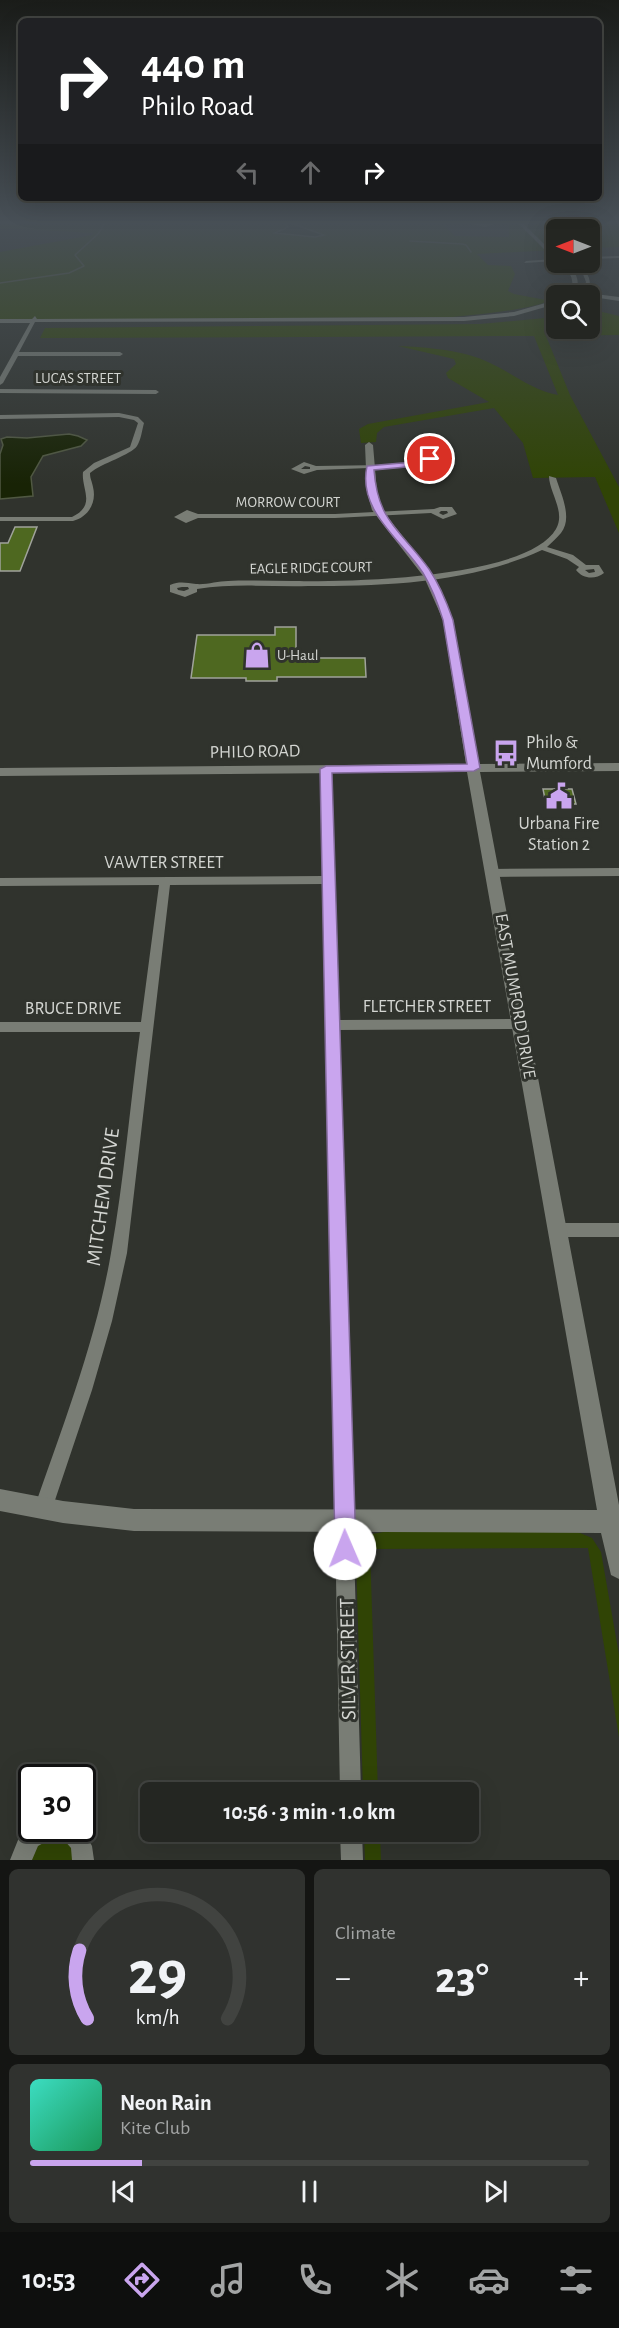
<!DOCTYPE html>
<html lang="en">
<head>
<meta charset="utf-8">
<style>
	:root { --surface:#242622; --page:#30322f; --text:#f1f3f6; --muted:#a3a5a5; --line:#414340; --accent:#c9a5ee }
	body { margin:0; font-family:"Alegreya Sans",sans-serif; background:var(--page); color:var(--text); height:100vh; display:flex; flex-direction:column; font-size:22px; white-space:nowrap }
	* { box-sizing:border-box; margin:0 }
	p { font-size:20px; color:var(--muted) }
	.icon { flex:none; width:33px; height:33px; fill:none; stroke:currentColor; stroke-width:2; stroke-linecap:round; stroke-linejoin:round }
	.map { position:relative; height:1860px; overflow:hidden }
	.side { display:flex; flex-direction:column; gap:9px; padding:9px; background:#141513; flex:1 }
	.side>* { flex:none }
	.banner { position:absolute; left:18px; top:18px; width:584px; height:183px; border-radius:9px; box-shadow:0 6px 24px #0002,0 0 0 2px var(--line); background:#202124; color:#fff; overflow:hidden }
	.needle { width:39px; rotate:270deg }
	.tools { position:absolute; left:546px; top:219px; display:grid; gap:12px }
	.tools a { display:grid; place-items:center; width:54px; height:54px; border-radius:9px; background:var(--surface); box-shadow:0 6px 24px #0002,0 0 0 2px var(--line); font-size:30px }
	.speed { position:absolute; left:18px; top:1764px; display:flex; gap:12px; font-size:30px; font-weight:700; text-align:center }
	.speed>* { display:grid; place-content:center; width:78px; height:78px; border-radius:50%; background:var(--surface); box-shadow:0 6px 24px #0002,0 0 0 2px var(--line); line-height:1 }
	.speed .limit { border:3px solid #111; border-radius:9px; background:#fff; color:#111 }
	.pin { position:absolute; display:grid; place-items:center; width:51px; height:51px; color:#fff; margin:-26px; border:3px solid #fff; border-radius:50%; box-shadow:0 2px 6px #0007 }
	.me { position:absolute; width:66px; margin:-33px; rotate:359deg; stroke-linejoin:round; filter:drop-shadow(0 0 4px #0008) }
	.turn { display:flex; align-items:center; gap:21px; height:126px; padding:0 24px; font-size:27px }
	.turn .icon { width:78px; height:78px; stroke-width:2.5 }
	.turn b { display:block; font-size:42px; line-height:51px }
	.lanes { display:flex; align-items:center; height:57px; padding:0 24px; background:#0003; justify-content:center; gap:30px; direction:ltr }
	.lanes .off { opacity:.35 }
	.big { font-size:45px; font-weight:700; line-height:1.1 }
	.side .card { flex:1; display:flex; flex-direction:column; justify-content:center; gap:9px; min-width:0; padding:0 21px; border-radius:9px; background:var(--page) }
	.side .dial { align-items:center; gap:0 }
	.dial svg { height:156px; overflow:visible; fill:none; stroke:var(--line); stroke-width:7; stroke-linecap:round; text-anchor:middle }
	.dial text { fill:var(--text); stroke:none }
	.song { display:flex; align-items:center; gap:18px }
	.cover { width:72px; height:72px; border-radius:9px; background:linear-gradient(135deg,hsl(170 70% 55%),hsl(150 70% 35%)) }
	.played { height:6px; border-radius:3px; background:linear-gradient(90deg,var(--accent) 20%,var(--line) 20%) }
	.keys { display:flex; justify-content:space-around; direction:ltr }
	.heat { display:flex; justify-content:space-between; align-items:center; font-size:33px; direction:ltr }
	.side .tiles { flex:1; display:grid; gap:9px; grid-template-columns:1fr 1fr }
	.card:last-child { grid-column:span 2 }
	.trip { position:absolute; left:140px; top:1782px; width:339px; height:60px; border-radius:9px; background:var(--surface); box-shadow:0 6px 24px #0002,0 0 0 2px var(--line); font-weight:700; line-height:60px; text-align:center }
	.tab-bar { display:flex; height:96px; justify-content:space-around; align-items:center; background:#0e0f0e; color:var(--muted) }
	.tab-bar .icon { width:42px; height:42px }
	.tab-bar .active { color:var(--accent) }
	.tab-bar b { font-size:27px; color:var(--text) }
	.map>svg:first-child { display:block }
	.green { fill:#304405 }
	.water { fill:#182305; stroke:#505842; stroke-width:1.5 }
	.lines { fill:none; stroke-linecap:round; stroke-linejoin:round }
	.stream { stroke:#505842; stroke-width:1.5 }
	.building { fill:#4e6820; stroke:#a0a39b; stroke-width:1.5 }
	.street { fill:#797d75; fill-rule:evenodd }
	.secondary { fill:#797d75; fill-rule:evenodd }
	.route { fill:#c9a5ee; stroke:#836b9b; stroke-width:1.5 }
	.labels { text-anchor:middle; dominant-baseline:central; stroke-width:6; stroke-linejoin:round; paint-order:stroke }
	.far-street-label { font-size:15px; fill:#d3d5d1; stroke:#30332d }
	.far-poi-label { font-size:15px; fill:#d3d5d1; stroke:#30332d; text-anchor:start }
	.poi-label { font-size:18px; fill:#d3d5d1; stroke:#30332d; text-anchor:start }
	.street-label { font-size:18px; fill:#d3d5d1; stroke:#30332d }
	.near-street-label { font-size:21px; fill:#d3d5d1; stroke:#30332d }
</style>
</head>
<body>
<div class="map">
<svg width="619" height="1860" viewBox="0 0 619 1860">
	<rect width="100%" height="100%" fill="#30332d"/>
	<!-- green -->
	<path class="green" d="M0,223H441L455,236L509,237V223H619V247L590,248V230H556V250L477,254L488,265L511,266L515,274L508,291L514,294L551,301C518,311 486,314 452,317L0,320V252L92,235L94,233L0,228Z
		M590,309L619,316V335L546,336L570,395L619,487V533L595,477L533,478L523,443L494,408L384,427L377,433L376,442L361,443L359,429L368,424L489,402L448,378L446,373L456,364L454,359L398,346C425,347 465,350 490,363C512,373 533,391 558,395L534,336L40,338L45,328L480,324L556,317V328H590Z
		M575,1531L592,1538L601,1552L619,1655V1737L588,1548L370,1549L378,1792H363L356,1557L360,1536L384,1532Z
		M52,1832L68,1835L78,1860H27L31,1849Z
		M364,1832H380L381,1860H365Z"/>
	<!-- water -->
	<path class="water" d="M285,223H291L324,235L315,237L275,233L288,227Z
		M69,434L78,436L87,440L81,446L43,456L31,477L33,496L0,499V454L3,445L1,439L7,437L27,438Z"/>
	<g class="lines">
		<!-- stream -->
		<path class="stream" d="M410,241L462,244L466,245L471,252
			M0,283L69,273L84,266L75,255L98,234L105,223"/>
	</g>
	<!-- building -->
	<path class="building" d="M15,527H37L20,571H0V543H8Z
		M275,627H296V652H319V658H365L366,677H277V681H246V678H191L197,635H275Z
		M543,789H572L576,804H546Z"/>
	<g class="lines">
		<!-- street -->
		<path class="street" d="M467,223H496L486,227Z
			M503,223H533L524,224L556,256V261L524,263L526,261L554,259L519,224Z
			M619,256V258L590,259V257Z
			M560,262H565C574,271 582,279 575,291L582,292L586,282L583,274L572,262H577C587,272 594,280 587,293L619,297V301L573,294L566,296C578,283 571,273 560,262Z
			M556,300V304L514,316L464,321L35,322L19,352H120L123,354L120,356H18L3,383L0,385V377L30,323H0V319H32L35,316L37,319L464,317L514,312Z
			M0,389L156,390L159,392L156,394L0,393Z
			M119,413L138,417L144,423C142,430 141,440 137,446C131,455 102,463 90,473C90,479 92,481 93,487C97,503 88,517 73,521H0V517H72C97,505 81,489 83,472L94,463L130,447L138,423L134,420L119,417L0,419V415Z
			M441,456L448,461L446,465L317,470L304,474L291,469L304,462L316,466L383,465L424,461L428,458ZM440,460L441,462L432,461ZM305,466L310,467V469H301Z
			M549,476L556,478C561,494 573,518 561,533C557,538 552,542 547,547L573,555L586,565H599L604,573C595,580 583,579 576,570L579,567L567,559L542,550C471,583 385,586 308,586C271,587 234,583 197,589V592L185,597L170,592V585C180,581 186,583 196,584C206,585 218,581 228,581C249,580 271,581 292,581C346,582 527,579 556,529C566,512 549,492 549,476ZM594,569L595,572L589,573L585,570ZM182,587H188L189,589L184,591L178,590L177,588Z
			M440,507H452L457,514L443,519L431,513L335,518H198L186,523L174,517L187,510L198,514H335L434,509ZM441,511H447L448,513L443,515L439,513Z
			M326,766L331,769L339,1020L520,1019L525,1021L527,1024L525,1027L520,1029L339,1030L361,1792H340L323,884L170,885L127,1253L112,1321L92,1390L52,1509L49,1515L43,1518L37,1515L34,1509C63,1425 96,1341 111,1253C124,1180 130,1105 140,1032H0V1022H141L159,885L0,886V878L323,876L321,769Z
			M619,868V876L492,877L486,873L492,869Z
			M558,1223H619V1237H558L553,1235L550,1230L553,1225Z
			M32,1825V1828H82L92,1846L94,1860H72L71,1848L57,1832L56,1836L38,1846L32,1860H10L22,1830Z
			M340,1832H362L363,1860H341Z"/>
		<!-- secondary -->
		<path class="secondary" d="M369,442L373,445L377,492L382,510L434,576L453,620L479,764L619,763V771L480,772L619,1505V1579L611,1575L601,1533L134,1531L63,1523L0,1511V1489L63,1501L134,1509L597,1510L467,772L0,776V768L466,764L443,620L424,577L372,510L367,492L365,445Z"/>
	</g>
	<!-- sky -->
	<linearGradient id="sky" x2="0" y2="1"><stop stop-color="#1a1c19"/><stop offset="0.46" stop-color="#485057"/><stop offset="1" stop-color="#485057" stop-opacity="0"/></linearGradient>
	<rect width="619" height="484" fill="url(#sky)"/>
	<!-- route -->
	<path class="route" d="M430,456L434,459L428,465L374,470C378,523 401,530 429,569C440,585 447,603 453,620L480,768L474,771L332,773L356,1549L353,1556L345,1559L338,1556L335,1549L320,769L326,766L467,764L443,620C438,604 432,588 423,573C402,540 357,511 367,466L425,461Z"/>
	<!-- icons -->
	<defs>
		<g id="shop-bare" transform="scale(2.07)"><path d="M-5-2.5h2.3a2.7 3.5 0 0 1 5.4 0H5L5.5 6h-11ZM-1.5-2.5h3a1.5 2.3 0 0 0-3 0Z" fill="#c9a5ee" stroke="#30332d" stroke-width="2.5" paint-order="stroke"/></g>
		<g id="bus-bare" transform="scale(2.07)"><path d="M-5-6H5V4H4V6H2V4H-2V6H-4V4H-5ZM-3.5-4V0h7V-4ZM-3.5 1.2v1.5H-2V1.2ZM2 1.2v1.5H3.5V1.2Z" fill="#c9a5ee" stroke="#30332d" stroke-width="2.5" paint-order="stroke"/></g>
		<g id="civic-bare" transform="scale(2.07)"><path d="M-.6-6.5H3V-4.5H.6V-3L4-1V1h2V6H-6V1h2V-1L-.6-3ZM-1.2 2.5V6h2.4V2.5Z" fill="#c9a5ee" stroke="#30332d" stroke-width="2.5" paint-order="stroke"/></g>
	</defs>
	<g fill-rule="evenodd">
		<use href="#shop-bare" x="257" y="655"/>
		<use href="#bus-bare" x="506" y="753"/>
		<use href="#civic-bare" x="559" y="796"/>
	</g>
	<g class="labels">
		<!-- far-street labels -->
		<g class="far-street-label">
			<text x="78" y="378">LUCAS STREET</text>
			<text x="288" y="502">MORROW COURT</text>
			<text transform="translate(311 568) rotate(-1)">EAGLE RIDGE COURT</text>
		</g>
		<!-- far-poi labels -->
		<g class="far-poi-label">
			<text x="277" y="655">U-Haul</text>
		</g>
		<!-- poi labels -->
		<g class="poi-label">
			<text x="526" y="743">Philo &amp;<tspan x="526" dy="21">Mumford</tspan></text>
			<text x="559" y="824" text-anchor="middle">Urbana Fire<tspan x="559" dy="21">Station 2</tspan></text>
		</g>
		<!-- street labels -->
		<g class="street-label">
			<text transform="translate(255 752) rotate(-1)">PHILO ROAD</text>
			<text x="164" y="863">VAWTER STREET</text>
			<text transform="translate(515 996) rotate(80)">EAST MUMFORD DRIVE</text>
			<text x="427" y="1007">FLETCHER STREET</text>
			<text x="73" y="1009">BRUCE DRIVE</text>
		</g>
		<!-- near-street labels -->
		<g class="near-street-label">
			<text transform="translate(103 1197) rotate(-82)">MITCHEM DRIVE</text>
			<text transform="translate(348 1659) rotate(-91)">SILVER STREET</text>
		</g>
	</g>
</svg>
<div class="tools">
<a><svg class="needle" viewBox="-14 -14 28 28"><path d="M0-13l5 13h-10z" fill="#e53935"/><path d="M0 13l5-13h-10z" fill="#a3a5a5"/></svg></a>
<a><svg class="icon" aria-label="search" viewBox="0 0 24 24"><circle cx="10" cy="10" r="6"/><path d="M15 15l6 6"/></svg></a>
</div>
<div class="speed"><div class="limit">30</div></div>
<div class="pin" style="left:430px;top:459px;background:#d93025"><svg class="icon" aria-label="arrive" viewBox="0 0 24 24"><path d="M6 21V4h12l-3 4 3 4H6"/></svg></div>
<svg class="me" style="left:345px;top:1549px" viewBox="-20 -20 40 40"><circle r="19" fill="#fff"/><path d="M0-13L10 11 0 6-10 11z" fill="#c9a5ee"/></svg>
<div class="trip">10:56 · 3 min · 1.0 km</div>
<div class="banner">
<div class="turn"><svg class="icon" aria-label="right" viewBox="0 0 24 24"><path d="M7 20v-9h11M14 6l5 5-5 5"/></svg><div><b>440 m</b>Philo Road</div></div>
<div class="lanes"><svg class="icon off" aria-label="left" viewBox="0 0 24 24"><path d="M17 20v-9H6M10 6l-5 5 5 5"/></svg><svg class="icon off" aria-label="ahead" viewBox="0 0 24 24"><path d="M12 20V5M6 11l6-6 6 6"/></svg><svg class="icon" aria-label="right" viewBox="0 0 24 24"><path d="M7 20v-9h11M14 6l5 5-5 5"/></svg></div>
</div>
</div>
<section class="side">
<div class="tiles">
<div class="card dial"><svg viewBox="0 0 100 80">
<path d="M14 69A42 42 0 1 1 86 69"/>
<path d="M14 69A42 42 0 0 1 10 34" stroke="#c9a5ee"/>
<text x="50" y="56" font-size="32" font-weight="700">29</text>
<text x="50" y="72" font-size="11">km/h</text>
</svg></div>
<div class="card"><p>Climate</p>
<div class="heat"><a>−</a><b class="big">23°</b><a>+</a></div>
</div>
<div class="card">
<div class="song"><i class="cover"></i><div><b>Neon Rain</b><p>Kite Club</p></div></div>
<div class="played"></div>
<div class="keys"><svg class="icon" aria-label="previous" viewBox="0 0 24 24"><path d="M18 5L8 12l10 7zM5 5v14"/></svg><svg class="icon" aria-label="pause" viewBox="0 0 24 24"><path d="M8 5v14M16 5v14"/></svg><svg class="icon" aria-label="next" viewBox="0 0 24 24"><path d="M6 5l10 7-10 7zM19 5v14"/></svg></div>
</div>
</div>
</section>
<nav class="tab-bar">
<b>10:53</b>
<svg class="icon active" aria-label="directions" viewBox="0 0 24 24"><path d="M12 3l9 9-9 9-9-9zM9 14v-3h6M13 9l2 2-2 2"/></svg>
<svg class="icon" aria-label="music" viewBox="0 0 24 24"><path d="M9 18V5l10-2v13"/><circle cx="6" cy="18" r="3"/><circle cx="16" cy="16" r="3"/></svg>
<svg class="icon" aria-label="phone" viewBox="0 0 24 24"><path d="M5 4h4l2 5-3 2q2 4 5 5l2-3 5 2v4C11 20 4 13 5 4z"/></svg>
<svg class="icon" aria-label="climate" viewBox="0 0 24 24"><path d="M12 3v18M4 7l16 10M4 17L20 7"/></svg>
<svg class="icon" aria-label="car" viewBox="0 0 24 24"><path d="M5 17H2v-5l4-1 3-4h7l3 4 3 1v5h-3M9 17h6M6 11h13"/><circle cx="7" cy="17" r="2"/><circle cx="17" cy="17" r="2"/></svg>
<svg class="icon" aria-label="filters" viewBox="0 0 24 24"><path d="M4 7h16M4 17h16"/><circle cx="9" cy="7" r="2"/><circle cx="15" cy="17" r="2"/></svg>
</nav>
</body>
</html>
